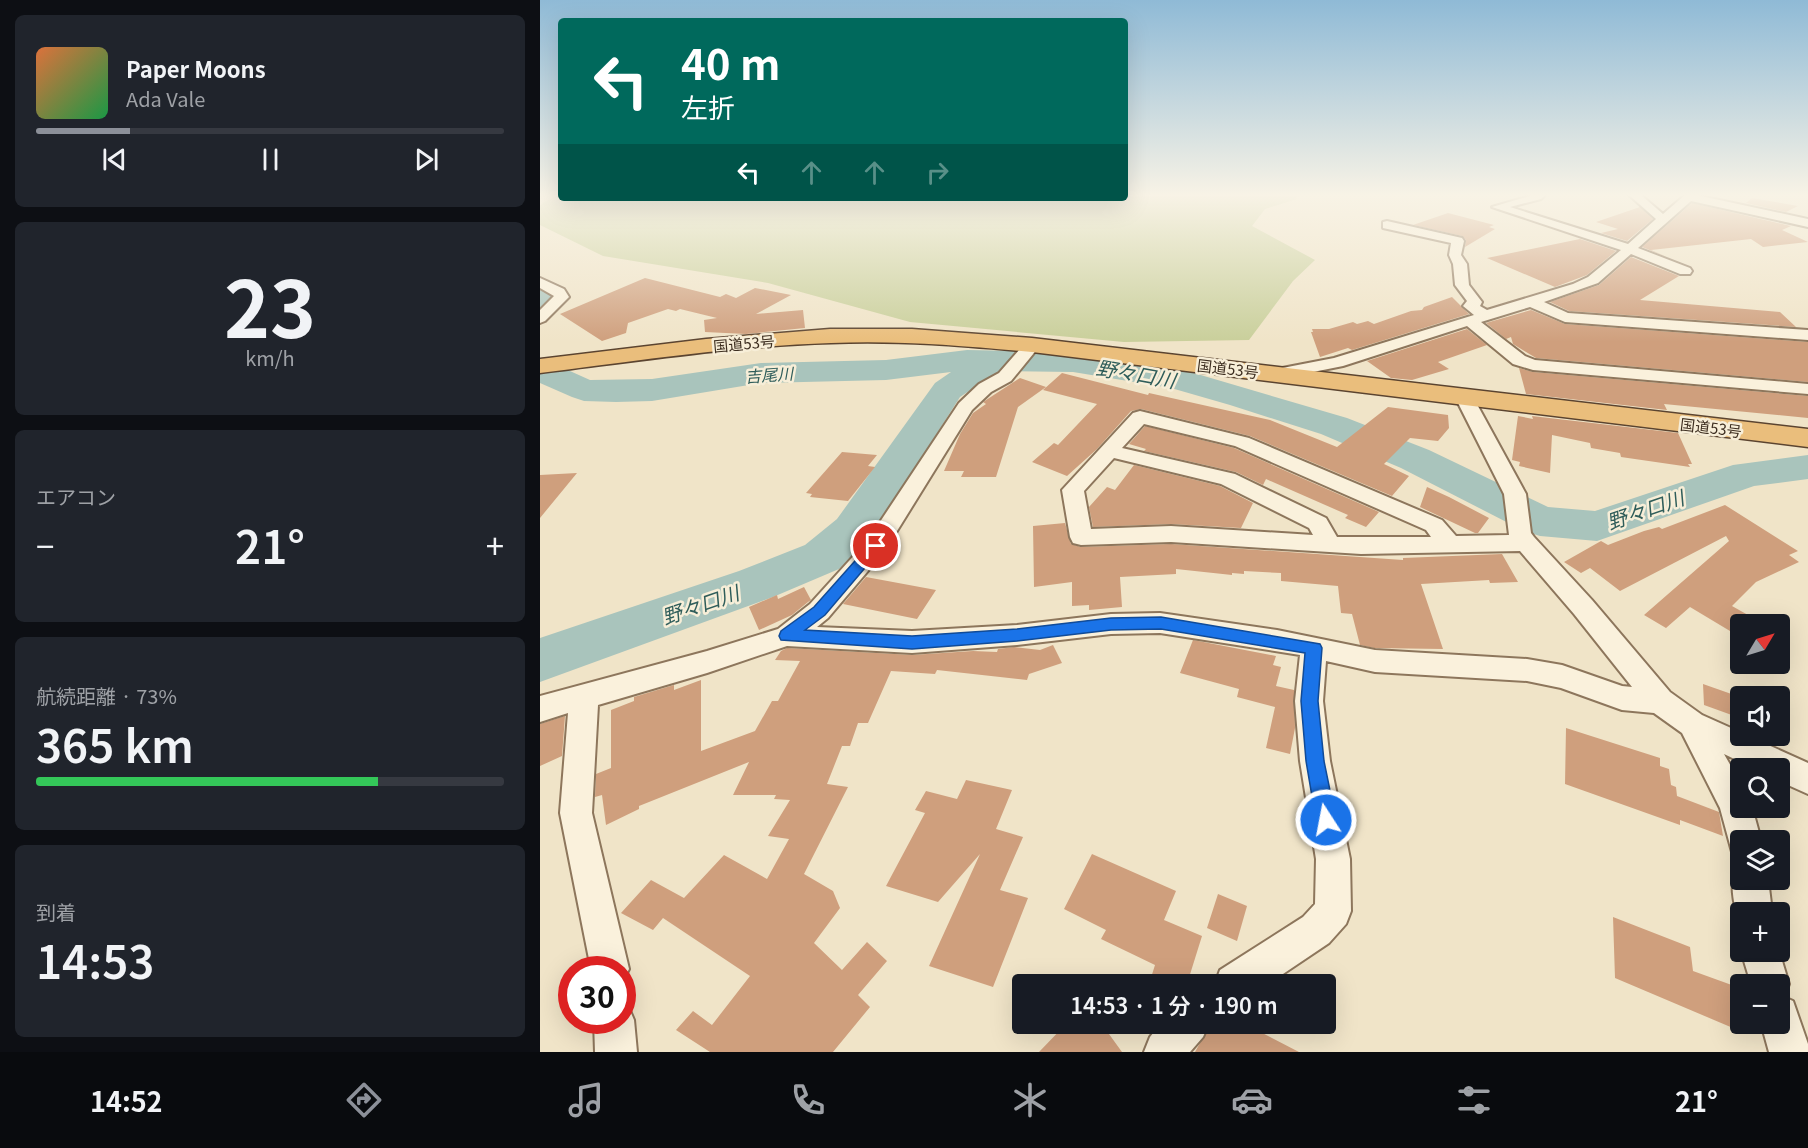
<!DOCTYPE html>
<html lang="ja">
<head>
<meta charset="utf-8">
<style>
	:root { --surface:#171b24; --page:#20242c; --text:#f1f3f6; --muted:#9ea1a6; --line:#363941; --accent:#8c9099 }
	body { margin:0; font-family:Georgia,"Noto Sans JP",serif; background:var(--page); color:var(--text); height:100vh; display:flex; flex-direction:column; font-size:22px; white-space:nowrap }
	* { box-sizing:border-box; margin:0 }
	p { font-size:20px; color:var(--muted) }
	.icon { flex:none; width:33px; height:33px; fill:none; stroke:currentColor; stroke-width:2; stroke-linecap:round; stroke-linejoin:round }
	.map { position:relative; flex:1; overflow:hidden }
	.details { display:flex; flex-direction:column; gap:15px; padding:15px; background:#0d0f14; width:540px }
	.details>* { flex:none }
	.guide { position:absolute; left:18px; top:18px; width:570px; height:183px; border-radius:6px; box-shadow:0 6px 24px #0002; background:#00695c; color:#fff; overflow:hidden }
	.needle { width:39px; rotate:52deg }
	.tools { position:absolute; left:1190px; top:614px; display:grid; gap:12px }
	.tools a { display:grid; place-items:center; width:60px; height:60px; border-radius:6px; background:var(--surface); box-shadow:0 6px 24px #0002; font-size:30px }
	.speed { position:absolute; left:18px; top:956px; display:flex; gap:12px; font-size:30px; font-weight:700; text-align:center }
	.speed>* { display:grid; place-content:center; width:78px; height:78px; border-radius:50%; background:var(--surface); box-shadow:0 6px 24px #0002; line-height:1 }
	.speed .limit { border:9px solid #d22; background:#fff; color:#111 }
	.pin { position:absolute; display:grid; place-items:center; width:51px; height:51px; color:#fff; margin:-26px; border:3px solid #fff; border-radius:50%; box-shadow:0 2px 6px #0007 }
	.me { position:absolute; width:66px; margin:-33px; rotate:349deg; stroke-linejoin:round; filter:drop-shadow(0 0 4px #0008) }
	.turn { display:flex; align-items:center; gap:21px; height:126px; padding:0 24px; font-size:27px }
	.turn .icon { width:78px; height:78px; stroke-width:2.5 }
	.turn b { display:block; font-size:42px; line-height:51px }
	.lanes { display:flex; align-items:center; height:57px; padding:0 24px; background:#0003; justify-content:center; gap:30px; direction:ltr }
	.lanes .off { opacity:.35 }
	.big { font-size:45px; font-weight:600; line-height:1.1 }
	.details .widget { flex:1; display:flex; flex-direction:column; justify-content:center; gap:9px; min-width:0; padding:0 21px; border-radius:9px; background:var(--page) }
	.details .dial { align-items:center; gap:0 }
	.dial b { font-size:78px; line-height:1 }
	.song { display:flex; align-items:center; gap:18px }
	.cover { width:72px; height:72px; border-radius:9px; background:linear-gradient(135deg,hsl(20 70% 55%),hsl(140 70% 35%)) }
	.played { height:6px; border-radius:3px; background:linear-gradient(90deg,var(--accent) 20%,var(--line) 20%) }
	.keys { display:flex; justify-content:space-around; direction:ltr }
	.heat { display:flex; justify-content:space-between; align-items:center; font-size:33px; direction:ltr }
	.charge { height:9px; border-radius:4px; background:linear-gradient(90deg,#34c759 73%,var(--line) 0) }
	.trip { position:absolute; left:472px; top:974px; width:324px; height:60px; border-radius:6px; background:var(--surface); box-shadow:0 6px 24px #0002; font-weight:600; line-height:60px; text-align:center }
	.tab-bar { display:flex; height:96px; justify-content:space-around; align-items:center; background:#090b0e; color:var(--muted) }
	.tab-bar .icon { width:42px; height:42px }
	.tab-bar .current { color:var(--accent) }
	.tab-bar b { font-size:27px; color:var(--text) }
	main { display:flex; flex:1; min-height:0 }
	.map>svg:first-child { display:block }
	.green { fill:#c9cf9b }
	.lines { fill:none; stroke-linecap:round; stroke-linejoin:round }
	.river { fill:#a9c4bc; fill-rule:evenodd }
	.building { fill:#cf9f7d }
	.minor-casing { stroke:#8d765c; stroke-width:4 }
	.trunk-casing { stroke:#5b4430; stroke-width:3 }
	.minor { fill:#faf1dc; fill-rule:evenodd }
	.trunk { fill:#eabe7c; fill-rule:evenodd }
	.route { fill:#1a73e8; stroke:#114b97; stroke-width:1.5 }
	.labels { text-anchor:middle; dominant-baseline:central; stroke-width:5; stroke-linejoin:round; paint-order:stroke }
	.far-street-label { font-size:15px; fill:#3d2e20; stroke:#f7eed8 }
	.far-water-label { font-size:16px; font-style:italic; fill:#2f5d5a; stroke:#f7eed8 }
	.water-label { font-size:20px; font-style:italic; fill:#2f5d5a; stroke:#f7eed8 }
</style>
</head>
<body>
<main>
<section class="details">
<div class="widget">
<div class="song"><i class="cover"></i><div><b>Paper Moons</b><p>Ada Vale</p></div></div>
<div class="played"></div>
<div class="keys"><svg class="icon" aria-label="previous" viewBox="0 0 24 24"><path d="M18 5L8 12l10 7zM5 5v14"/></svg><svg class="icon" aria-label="pause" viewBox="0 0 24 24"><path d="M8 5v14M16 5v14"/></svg><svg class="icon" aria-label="next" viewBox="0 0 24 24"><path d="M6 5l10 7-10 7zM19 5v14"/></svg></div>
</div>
<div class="widget dial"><b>23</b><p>km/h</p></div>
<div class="widget"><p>エアコン</p>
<div class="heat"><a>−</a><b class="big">21°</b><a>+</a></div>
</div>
<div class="widget"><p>航続距離 · 73%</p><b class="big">365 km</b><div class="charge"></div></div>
<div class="widget"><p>到着</p><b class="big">14:53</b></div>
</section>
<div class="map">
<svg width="1268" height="1052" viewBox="0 0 1268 1052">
	<rect width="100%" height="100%" fill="#f0e4c8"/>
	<!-- green -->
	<path class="green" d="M20,195L21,198H585V195H756L757,199L725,209L712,226L775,260L753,281L709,340L584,342L370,322L228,283L63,256L0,225V206L4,202Z"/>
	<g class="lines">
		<!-- river -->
		<path class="river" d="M0,287L16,293L20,299L10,311L0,314Z
			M427,350L533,352L647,371L807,418L889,450L1008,507L1055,511L1193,465L1268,455V479L1214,486L1057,541L1000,536L984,531L861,468L781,434L690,405L631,388L533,372L459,371L420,397L329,541L299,569L233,597L0,682V638L199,571L265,545L297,519L395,383L411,372L346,380L221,383L112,401L76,402L44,401L32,397L0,383V366L9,364L21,367L50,380L112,379L221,363L346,360Z"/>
	</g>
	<!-- building -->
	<path class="building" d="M1212,198L1258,206L1246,212L1206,203Z
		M1152,203L1251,226L1242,230L1268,242L1223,247L1211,239L1111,250L1127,257L1102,247Z
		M1100,207L1113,219L1087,241L1061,233L1078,229L1056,222Z
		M908,213L954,225L949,227L955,229L925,247L926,240L922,236L873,225Z
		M1040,239L1076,251L1047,275L1015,287L947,258Z
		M1091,257L1139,276L1100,300L1240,312L1256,327L1029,311L1010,302L1059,285Z
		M105,278L180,297L186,294L196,298L215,288L251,295L216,314L263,310L265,328L206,334L165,332L164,320L177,318L140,309L136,311L128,309L88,323L86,333L62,341L20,314Z
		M912,297L929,314L812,350L808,348L780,357L771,332H773L772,329H789L813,322L817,324L828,321L834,324L871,311L882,310L884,307Z
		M991,310L1025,324L1268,342V382L996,358L973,344L971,337L966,339L946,323Z
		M927,329L947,345L898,362L909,369L872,380L851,378L827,361Z
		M979,368L993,372L1268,396V418L1124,404L1127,410L986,394Z
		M522,373L608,395L609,393L730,420L797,447L848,407L908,415L909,428L898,441L870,438L844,464L869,476L852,496L710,436L601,409L591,411L557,449L527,476L492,462L514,443L518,445L557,404L503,390Z
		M480,378L506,387L478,407L456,477H421L424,471H404L420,434L433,413L446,404L443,402Z
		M978,416L993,419L992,416L1138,433L1152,464H1148L1150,467L1081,457L1080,453L1051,448L1050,443L1012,435L1010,473L979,466L980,462L972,460Z
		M605,426L694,448L839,512L826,527L805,518L808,515L726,479L723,485L696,472L604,451L606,449L589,444Z
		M302,452L337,455L328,466L335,467L308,501L270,497L272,494L266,493Z
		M594,465L680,486L713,503L701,528L631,524L553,527L549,507L567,487L575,490Z
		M37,473L0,518V475Z
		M887,487L909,497L949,518L938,533H935L880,507Z
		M1185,505L1258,551L1249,555L1259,562L1216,582L1192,606L1208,615L1190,631L1150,607L1126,628L1104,615L1189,541L1186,536L1080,591L1050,568L1041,573L1024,562L1061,541L1068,545L1104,531L1119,527L1122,529Z
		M525,523L531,544L541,547L631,544L863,560V558L962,554L978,582L950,583L949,580L881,584L903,649L834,648L820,645L812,614L801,613L798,586L741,581V573L704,571V574L692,573V575L636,569V574L580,577L582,607L549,610V605L532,606V582L494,587L493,526Z
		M326,577L396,590L377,619L303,604Z
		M264,587L271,600L268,602L252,615L219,630L209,607L237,595L238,599Z
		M653,640L736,656L733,665L741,667L736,686L754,690L755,728L750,754L726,748L735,707L697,697L699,689L640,673Z
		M513,645L522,663L489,674L487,680L397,670L395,674L351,671L328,723H318L310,746H302L287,784L308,787L264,874L293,891L300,908L274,943L302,970L327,942L347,961L318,995L330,1007L293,1052H170L136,1030L153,1011L172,1025L210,976L123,918L113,930L81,913L111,880L144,898L184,855L227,879L249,839L228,836L250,800L234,799L236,795H193L209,762L99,806V809L66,825L62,795L55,797L56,774L71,768V710L94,701V697L134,685V690L161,680V751L215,731L232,701H238L260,661L235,660L241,651L247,648L372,655L433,651L457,652L458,649L474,647L500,650Z
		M1163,684L1200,697V718L1164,705Z
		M25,716L22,756L0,766V724Z
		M1026,728L1120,758V766L1129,769L1131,785L1136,787L1137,796L1179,812L1183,836L1140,820V825L1025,784Z
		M426,780L472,790L456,829L483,837L460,890L488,898L453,987L389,966L440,854L398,902L346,886L385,813L375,810L386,791L417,799Z
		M552,854L636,891L624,920L662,936L647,984H609L615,965L561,939L566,930L524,909Z
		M678,894L707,906L697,941L667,928Z
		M1073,917L1150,947L1153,971L1200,988V1031L1075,978Z
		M527,1023H561L582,1052H499Z
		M671,1023H703L759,1052H655Z"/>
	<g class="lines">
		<!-- minor casing -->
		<g class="minor-casing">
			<path id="minor" d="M993,195H1005L1001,199L970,207L1088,244L1116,219L1089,195H1101L1123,214L1145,195H1156L1268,219V227L1151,201L1098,248L1150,268L1152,271L1150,274H1140L1091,254L1058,283L1004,302L1028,313L1268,330V340L1025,322L990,307L941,322L985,356L995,360L1268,384V394L993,370L973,364L927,326L803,366L738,379L732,378L729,374L732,370L794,358L934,315L923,306L927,301L915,285L913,264L909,255L911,243L843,228V222L847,221L922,238L924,241L921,255L927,264L929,285L942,302L940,306L947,310L1033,284L1048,277L1081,250L952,207Z
				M0,278L24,289L29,297L5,321L0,323V310L14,296L0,288Z
				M492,340L498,342L500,345L498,348L471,381L451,392L432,410L344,552L288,618L277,627L372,631L477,625L571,614L620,613L737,630L835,650L987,659L1022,665L1082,686L1092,687L1034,614L980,551L821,554L631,542L541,545L533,543L530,537L522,490L593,413L600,411L709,438L902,520L916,536L969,535L964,494L915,397L918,393H930L933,397L986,494L991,533L994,537L1052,600L1130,692L1162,715L1200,732V735H1206L1268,763V794L1239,781V768H1213L1184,754L1200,782V807H1212L1221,840H1200V855L1192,852L1180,808L1142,733L1114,713L1082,710L1021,688L987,681L835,672L786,661L783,701L790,761L810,859L811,911L806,924L789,943L728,984H675L680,970L763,917L775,904L776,859L760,761L755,701L760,655L620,633L571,634L477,645L372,653L247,646L167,673L58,705L52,813L89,969L82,983V969H51L20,813L28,713L0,722V696L167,651L238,629L270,604L328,540L419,403L439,384L459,373L486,342ZM604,424L695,446L886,530L891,537H797L786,518L695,474L582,448ZM574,458L681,484L769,528L773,535L631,526L551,529L544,491Z
				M1200,866V879H1228L1232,912H1200V922C1194,907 1187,878 1200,866Z
				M1201,951H1239L1249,984L1244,997L1253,1001L1268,1044V1052H1229L1221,1023H1239V984H1211Z
				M82,1003L88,1006L94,1020L97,1052H55L54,1020H82Z
				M621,1023H669L663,1037L650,1052H604L610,1037Z"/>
		</g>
		<!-- trunk casing -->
		<g class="trunk-casing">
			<path id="trunk" d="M290,329H372L492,338L1268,429V447L492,352C425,346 358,340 291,343C194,346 97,361 0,373V359L166,339Z"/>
		</g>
		<!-- minor -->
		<use href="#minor" class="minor"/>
		<!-- trunk -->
		<use href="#trunk" class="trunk"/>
	</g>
	<!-- sky -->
	<linearGradient id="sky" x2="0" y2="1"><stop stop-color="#8fbad6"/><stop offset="0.57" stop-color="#f8f3e6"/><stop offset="1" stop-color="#f8f3e6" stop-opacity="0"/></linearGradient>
	<rect width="1268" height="342" fill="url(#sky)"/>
	<!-- route -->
	<path class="route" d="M336,541L341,543L343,546L341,549L285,615L265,630L372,636L477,629L571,618L621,617L780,644L782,648L778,701L784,761L796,820L793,827L786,829L779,827L776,820L766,761L761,701L765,653L621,629L571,630L477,641L372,649L241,640L239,636L241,631L274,607L331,543Z"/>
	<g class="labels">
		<!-- far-street labels -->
		<g class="far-street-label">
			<text transform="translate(204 343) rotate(-5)">国道53号</text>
			<text transform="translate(688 368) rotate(7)">国道53号</text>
			<text transform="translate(1171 427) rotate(7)">国道53号</text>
		</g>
		<!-- far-water labels -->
		<g class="far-water-label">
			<text transform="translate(229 374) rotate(-4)">吉尾川</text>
		</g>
		<!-- water labels -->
		<g class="water-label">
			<text transform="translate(596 373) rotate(10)">野々口川</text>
			<text transform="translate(1105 509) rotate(-19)">野々口川</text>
			<text transform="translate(160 604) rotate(-19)">野々口川</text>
		</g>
	</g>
</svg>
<div class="tools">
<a><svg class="needle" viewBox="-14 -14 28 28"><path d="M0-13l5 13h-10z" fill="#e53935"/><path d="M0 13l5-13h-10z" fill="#9ea1a6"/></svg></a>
<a><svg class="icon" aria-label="sound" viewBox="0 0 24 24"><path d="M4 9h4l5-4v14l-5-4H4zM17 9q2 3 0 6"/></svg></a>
<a><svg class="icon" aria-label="search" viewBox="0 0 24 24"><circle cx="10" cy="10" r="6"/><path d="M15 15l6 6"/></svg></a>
<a><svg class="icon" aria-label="layers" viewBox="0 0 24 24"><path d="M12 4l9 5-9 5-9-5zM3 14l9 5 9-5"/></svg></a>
<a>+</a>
<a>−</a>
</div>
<div class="speed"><div class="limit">30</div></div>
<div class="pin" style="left:336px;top:546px;background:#d93025"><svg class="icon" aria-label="arrive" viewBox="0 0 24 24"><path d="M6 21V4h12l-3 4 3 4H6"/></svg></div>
<svg class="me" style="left:786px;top:820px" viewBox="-20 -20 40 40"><circle r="17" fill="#1a73e8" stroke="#fff" stroke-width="3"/><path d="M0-11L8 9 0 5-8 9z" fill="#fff"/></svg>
<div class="trip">14:53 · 1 分 · 190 m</div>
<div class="guide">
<div class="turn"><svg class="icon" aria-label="left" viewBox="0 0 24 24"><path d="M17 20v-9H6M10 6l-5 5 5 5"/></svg><div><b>40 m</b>左折</div></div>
<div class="lanes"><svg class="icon" aria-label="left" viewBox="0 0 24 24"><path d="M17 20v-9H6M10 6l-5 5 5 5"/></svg><svg class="icon off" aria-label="ahead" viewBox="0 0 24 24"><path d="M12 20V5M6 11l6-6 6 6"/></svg><svg class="icon off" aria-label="ahead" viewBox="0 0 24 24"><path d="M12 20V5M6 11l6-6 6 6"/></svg><svg class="icon off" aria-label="right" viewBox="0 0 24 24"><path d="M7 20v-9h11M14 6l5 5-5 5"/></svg></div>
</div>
</div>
</main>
<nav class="tab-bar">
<b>14:52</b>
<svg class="icon current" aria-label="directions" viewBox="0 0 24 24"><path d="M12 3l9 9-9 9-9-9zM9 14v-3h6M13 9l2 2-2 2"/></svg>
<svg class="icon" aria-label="music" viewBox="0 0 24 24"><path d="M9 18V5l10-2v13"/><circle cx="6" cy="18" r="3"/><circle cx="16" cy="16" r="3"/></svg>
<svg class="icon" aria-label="phone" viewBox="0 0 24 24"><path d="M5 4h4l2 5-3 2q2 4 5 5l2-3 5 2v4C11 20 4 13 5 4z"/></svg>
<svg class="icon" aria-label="climate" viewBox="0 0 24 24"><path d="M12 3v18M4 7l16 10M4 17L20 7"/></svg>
<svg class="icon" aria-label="car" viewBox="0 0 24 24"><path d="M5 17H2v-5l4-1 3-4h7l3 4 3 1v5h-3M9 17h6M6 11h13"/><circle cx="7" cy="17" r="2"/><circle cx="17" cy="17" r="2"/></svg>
<svg class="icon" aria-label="filters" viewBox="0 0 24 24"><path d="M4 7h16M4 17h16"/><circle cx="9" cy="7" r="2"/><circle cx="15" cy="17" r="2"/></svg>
<b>21°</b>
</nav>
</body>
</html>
